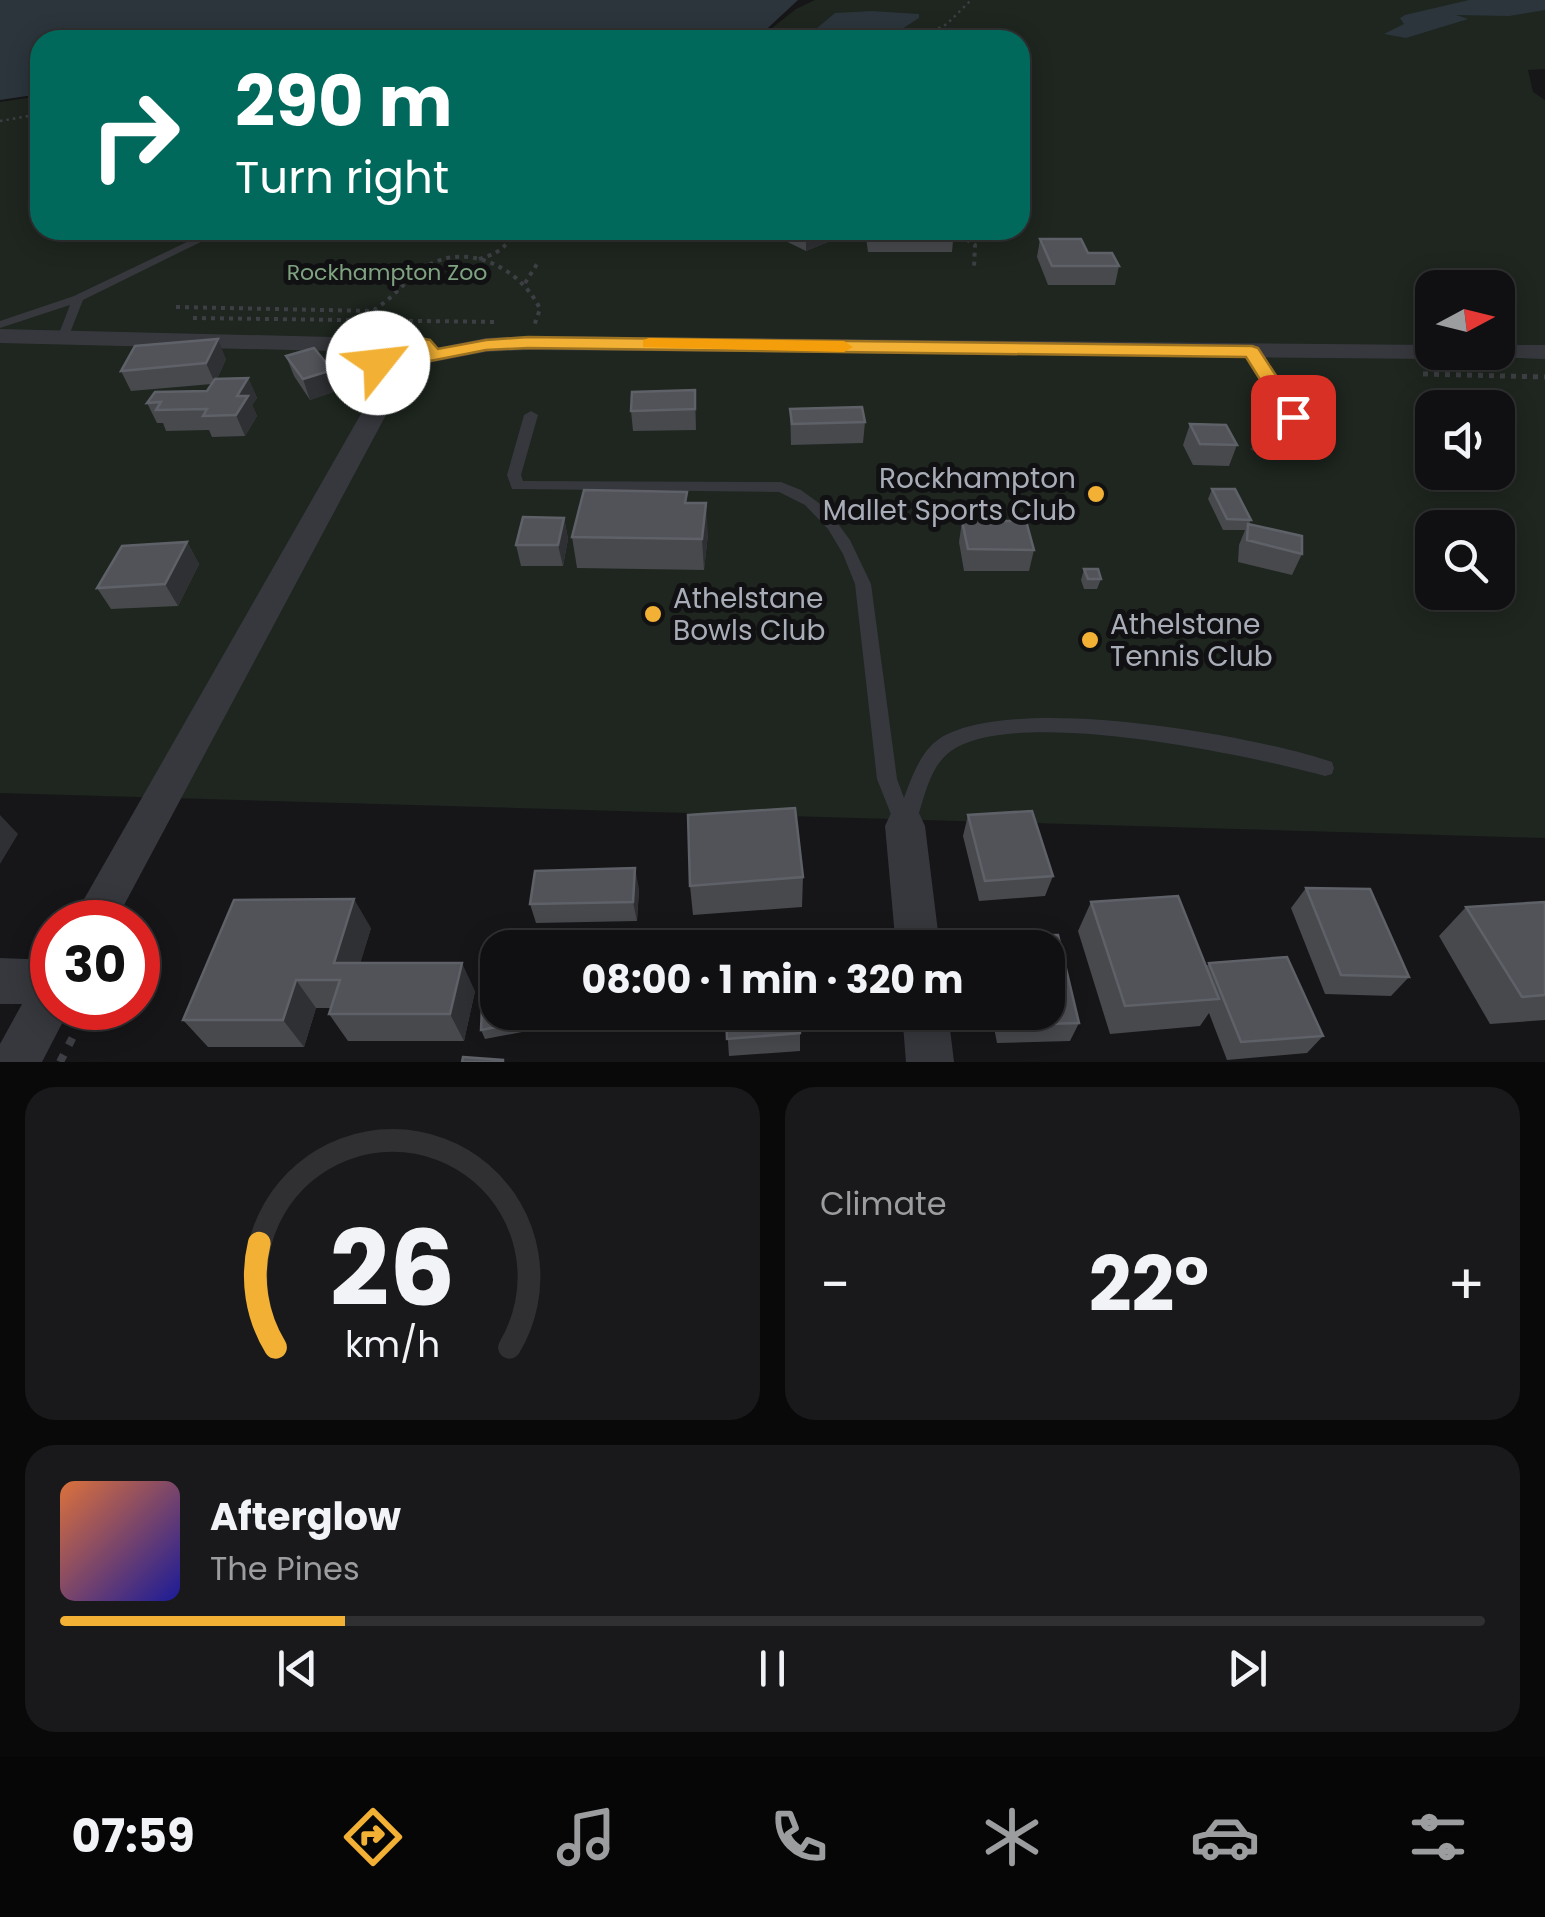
<!DOCTYPE html>
<html lang="en">
<head>
<meta charset="utf-8">
<style>
	:root { --surface:#101012; --page:#19191b; --text:#f1f3f6; --muted:#9c9d9f; --line:#303032; --accent:#f2b134 }
	body { margin:0; font-family:Poppins,sans-serif; background:var(--page); color:var(--text); height:100vh; display:flex; flex-direction:column; font-size:38px; white-space:nowrap }
	* { box-sizing:border-box; margin:0 }
	p { font-size:32px; color:var(--muted) }
	.icon { flex:none; width:55px; height:55px; fill:none; stroke:currentColor; stroke-width:2; stroke-linecap:round; stroke-linejoin:round }
	.map { position:relative; height:1062px; overflow:hidden }
	.sheet { display:flex; flex-direction:column; gap:25px; padding:25px; background:#09090a; flex:1 }
	.sheet>* { flex:none }
	.banner { position:absolute; left:30px; top:30px; width:1000px; height:210px; border-radius:30px; box-shadow:0 5px 25px #0003,0 0 0 2px var(--line); background:#00695c; color:#fff; overflow:hidden }
	.needle { width:65px; rotate:83deg }
	.fabs { position:absolute; left:1415px; top:270px; display:grid; gap:20px }
	.fabs a { display:grid; place-items:center; width:100px; height:100px; border-radius:20px; background:var(--surface); box-shadow:0 5px 25px #0003,0 0 0 2px var(--line); font-size:50px }
	.speed { position:absolute; left:30px; top:900px; display:flex; gap:20px; font-size:50px; font-weight:700; text-align:center }
	.speed>* { display:grid; place-content:center; width:130px; height:130px; border-radius:50%; background:var(--surface); box-shadow:0 5px 25px #0003,0 0 0 2px var(--line); line-height:1 }
	.speed .limit { border:15px solid #d22; background:#fff; color:#111 }
	.pin { position:absolute; display:grid; place-items:center; width:85px; height:85px; color:#fff; margin:-42px; border-radius:20px; box-shadow:0 5px 15px #0006 }
	.me { position:absolute; width:110px; margin:-55px; rotate:61deg; stroke-linejoin:round; filter:drop-shadow(0 0 8px #0008) }
	.turn { display:flex; align-items:center; gap:35px; height:210px; padding:0 40px; font-size:45px }
	.turn .icon { width:130px; height:130px; stroke-width:2.5 }
	.turn b { display:block; font-size:70px; line-height:85px }
	.big { font-size:75px; font-weight:700; line-height:1.1 }
	.sheet .widget { flex:1; display:flex; flex-direction:column; justify-content:center; gap:15px; min-width:0; padding:0 35px; border-radius:30px; background:var(--page) }
	.sheet .dial { align-items:center; gap:0 }
	.dial svg { height:260px; overflow:visible; fill:none; stroke:var(--line); stroke-width:7; stroke-linecap:round; text-anchor:middle }
	.dial text { fill:var(--text); stroke:none }
	.song { display:flex; align-items:center; gap:30px }
	.cover { width:120px; height:120px; border-radius:15px; background:linear-gradient(135deg,hsl(20 70% 55%),hsl(240 70% 35%)) }
	.played { height:10px; border-radius:5px; background:linear-gradient(90deg,var(--accent) 20%,var(--line) 20%) }
	.keys { display:flex; justify-content:space-around; direction:ltr }
	.heat { display:flex; justify-content:space-between; align-items:center; font-size:55px; direction:ltr }
	.sheet .tiles { flex:1; display:grid; gap:25px; grid-template-columns:1fr 1fr }
	.widget:last-child { grid-column:span 2 }
	.trip { position:absolute; left:480px; top:930px; width:585px; height:100px; border-radius:30px; background:var(--surface); box-shadow:0 5px 25px #0003,0 0 0 2px var(--line); font-weight:700; line-height:100px; text-align:center }
	.menu { display:flex; height:160px; justify-content:space-around; align-items:center; background:#060607; color:var(--muted) }
	.menu .icon { width:70px; height:70px }
	.menu .selected { color:var(--accent) }
	.menu b { font-size:45px; color:var(--text) }
	.map>svg:first-child { display:block }
	.green { fill:#1e261f; fill-rule:evenodd }
	.water { fill:#2c353c }
	.lines { fill:none; stroke-linecap:round; stroke-linejoin:round }
	.path-far3 { stroke:#3d3f44; stroke-width:2.5; stroke-dasharray:2.5 4; stroke-linecap:butt }
	.path-far2 { stroke:#3d3f44; stroke-width:4; stroke-dasharray:4 5; stroke-linecap:butt }
	.path-far1 { stroke:#3d3f44; stroke-width:5; stroke-dasharray:5 6; stroke-linecap:butt }
	.path { stroke:#3d3f44; stroke-width:8; stroke-dasharray:8 11; stroke-linecap:butt }
	.service { fill:#37383d; fill-rule:evenodd }
	.minor { fill:#37383d; fill-rule:evenodd }
	.wall { fill:#47494d }
	.shaded-wall { fill:#2f3033 }
	.building { fill:#525359; stroke:#5f6168; stroke-width:2.5 }
	.route { fill:#f2b134; stroke:#9d7322; stroke-width:2.5 }
	.slow { fill:#f59e0b }
	.poi-dot { fill:#f2b134; stroke:#111113; stroke-width:4 }
	.labels { text-anchor:middle; dominant-baseline:central; stroke-width:10; stroke-linejoin:round; paint-order:stroke }
	.far-park-label { font-size:22px; fill:#7fa381; stroke:#111113 }
	.poi-label { font-size:28px; fill:#a8adb8; stroke:#111113; text-anchor:start }
</style>
</head>
<body>
<div class="map">
<svg width="1545" height="1062" viewBox="0 0 1545 1062">
	<rect width="100%" height="100%" fill="#161618"/>
	<!-- green -->
	<path class="green" d="M815,0H1545V69L1528,70L1533,92L1545,100V838L0,793V102L40,96V230H1020V40H757L796,9ZM1432,288H1498V352H1432ZM1432,408H1498V472H1432ZM1432,528H1498V592H1432Z"/>
	<!-- water -->
	<path class="water" d="M0,0H798L755,40H40V94L0,100Z
		M1469,0H1545V10L1509,16L1456,15L1468,19L1406,38L1384,34L1404,24L1400,18L1405,15Z
		M872,11L919,14V18L885,40H803L835,13Z"/>
	<g class="lines">
		<!-- path-far3 -->
		<path class="path-far3" d="M915,40L947,24L971,0
			M0,121L40,114"/>
		<!-- path-far2 -->
		<path class="path-far2" d="M951,230L975,245L974,268
			M579,231L605,230
			M479,259C509,250 501,244 523,230
			M525,283L539,261
			M176,307L372,311C393,299 407,278 427,266C469,241 522,270 540,309L534,326
			M193,318L497,322"/>
		<!-- path-far1 -->
		<path class="path-far1" d="M1423,374L1545,377"/>
		<!-- path -->
		<path class="path" d="M60,1062L88,1008"/>
		<!-- service -->
		<path class="service" d="M212,230H225L83,300L68,338H60L58,336L70,305L0,328V321L74,296Z
			M1252,348L1258,352L1310,437L1295,452L1257,453L1250,449L1257,445H1287L1296,436L1246,352Z
			M531,411L538,415L521,475L523,481L781,482L801,490L827,509L850,540L871,584L897,779L904,798C911,779 920,752 939,739C1010,692 1252,735 1332,762L1334,768L1332,774L1325,776C1249,755 1015,705 951,751C926,769 924,806 912,832L905,835L898,832L877,779L855,584L843,554L828,529L805,505L779,492L512,489L507,475L524,415Z"/>
		<!-- minor -->
		<path class="minor" d="M0,329L332,337L384,342L396,349L384,356L332,351L0,343Z
			M528,336L1432,345V352H1444L1432,359L528,350L486,352L429,363L417,356L420,351L486,338Z
			M1498,345H1545V359L1490,357L1486,352H1498Z
			M398,363L410,370L115,922H71L386,370Z
			M905,808L919,813L925,826L940,948H896L885,826L891,813Z
			M0,958L52,960V1008H70L42,1062H0V1044L22,1004H0Z
			M902,1012H948L954,1062H906Z"/>
	</g>
	<!-- wall -->
	<path class="wall" d="M763,230H843V236L806,251Z
		M865,230H954L952,252H868Z
		M1040,239L1088,253L1119,266L1115,285H1048L1037,257Z
		M286,356L332,370L339,390L310,400L294,376Z
		M226,359L217,379L248,378L257,398L252,405L257,416L245,436L212,437L209,430L166,431L163,423H157L147,403L207,391L212,384L131,391L121,371Z
		M695,390L696,430L633,431L631,411Z
		M790,409L865,422L863,443L791,445Z
		M1190,424L1237,445L1229,466L1193,465L1183,445Z
		M1212,489L1251,520L1249,524L1302,554L1292,575L1238,562L1239,545L1245,530H1223L1208,499Z
		M564,518L568,539L563,566H521L516,545Z
		M962,521L1034,550L1029,571H964L959,542Z
		M708,534L704,570L577,568L572,537Z
		M187,542L199,564L178,606L111,609L97,588Z
		M1084,569L1101,579L1097,589H1084L1081,580Z
		M968,815L1053,876L1045,896L979,901L963,836Z
		M803,877L802,907L693,915L690,886Z
		M1306,888L1409,977L1391,996L1325,994L1291,908Z
		M639,889L637,921L536,923L530,904Z
		M1091,902L1206,967L1209,963L1323,1036L1307,1053L1227,1060L1209,1013L1200,1026L1110,1034L1078,931Z
		M1545,902V1020L1490,1024L1439,936L1466,907Z
		M371,928L360,963L475,991L464,1041H348L329,1014L331,1008H316L304,1047H208L183,1020Z
		M1058,935L1079,1023L1070,1041L997,1043L991,1012H1048V948H984L987,936Z
		M498,1012H522V1032L485,1039L481,1030Z
		M726,1012L800,1033V1051L729,1056Z"/>
	<!-- shaded-wall -->
	<path class="shaded-wall" d="M806,230H843V236L806,251Z
		M218,339L226,359L215,383L206,363Z
		M332,370L339,390L310,400L303,379Z
		M248,378L257,398L252,405L257,416L245,436L236,415L237,396Z
		M706,503L708,534L704,570L702,539Z
		M564,518L568,539L563,566L558,545Z
		M187,542L199,564L178,606L165,584Z
		M0,815L18,834L0,864Z
		M635,868L639,889L637,921L633,902Z
		M354,899L371,928L352,991L334,963Z
		M462,963L475,991L464,1041L450,1014Z
		M296,980L316,1008L304,1047L283,1020Z
		M518,1012H522V1032L518,1023Z"/>
	<!-- building -->
	<path class="building" d="M1040,239H1081L1088,253H1112L1119,266H1052Z
		M218,339L206,363L121,371L135,346Z
		M314,348L332,370L303,379L286,356Z
		M248,378L237,396H248L236,415L203,416L207,409L156,410L161,402L147,403L155,392L207,391L215,379Z
		M695,390V409L631,411L632,392Z
		M862,407L865,422L792,424L790,409Z
		M1190,424L1226,425L1237,445L1200,444Z
		M1212,489H1235L1251,520L1227,519Z
		M584,490L687,492L685,503H706L702,539L572,537Z
		M523,517L564,518L558,545H516Z
		M962,521H1026L1034,550L968,549Z
		M1248,524L1302,536V554L1247,540Z
		M187,542L165,584L97,588L122,546Z
		M1084,569H1098L1101,579H1088Z
		M795,808L803,877L690,886L688,815Z
		M1032,811L1053,876L985,881L968,815Z
		M635,868L633,902L530,904L535,871Z
		M1306,888L1370,889L1409,977L1341,975Z
		M1178,896L1219,999L1125,1006L1091,902Z
		M354,899L334,963H462L450,1014H329L340,980H296L283,1020H183L234,900Z
		M1545,902V995L1522,997L1466,907Z
		M1058,935L1079,1023L1003,1025L1001,1012H1048V948H989L987,936Z
		M790,936L792,948H723V941Z
		M1287,957L1323,1036L1241,1042L1209,963Z
		M498,982V1012H518V1023L481,1030L483,984Z
		M726,1012H798L800,1033L727,1039Z
		M463,1057L503,1060V1062H462Z"/>
	<!-- route -->
	<path class="route" d="M408,336L430,340L438,349L486,340L528,337L1252,346L1258,348L1303,417L1300,421H1286L1246,357L528,348L486,350L430,361L423,360L418,349L392,353L385,367H372L369,363L378,346Z"/>
	<!-- slow -->
	<path class="slow" d="M649,338L844,341L853,347L844,352L643,347V340Z"/>
	<!-- markers -->
	<g class="poi-dot">
		<circle cx="1096" cy="494" r="10"/>
		<circle cx="653" cy="614" r="10"/>
		<circle cx="1090" cy="640" r="10"/>
	</g>
	<g class="labels">
		<!-- far-park labels -->
		<g class="far-park-label">
			<text x="387" y="272">Rockhampton Zoo</text>
		</g>
		<!-- poi labels -->
		<g class="poi-label">
			<text x="1076" y="478" text-anchor="end">Rockhampton<tspan x="1076" dy="32">Mallet Sports Club</tspan></text>
			<text x="673" y="598">Athelstane<tspan x="673" dy="32">Bowls Club</tspan></text>
			<text x="1110" y="624">Athelstane<tspan x="1110" dy="32">Tennis Club</tspan></text>
		</g>
	</g>
</svg>
<div class="fabs">
<a><svg class="needle" viewBox="-14 -14 28 28"><path d="M0-13l5 13h-10z" fill="#e53935"/><path d="M0 13l5-13h-10z" fill="#9c9d9f"/></svg></a>
<a><svg class="icon" aria-label="sound" viewBox="0 0 24 24"><path d="M4 9h4l5-4v14l-5-4H4zM17 9q2 3 0 6"/></svg></a>
<a><svg class="icon" aria-label="search" viewBox="0 0 24 24"><circle cx="10" cy="10" r="6"/><path d="M15 15l6 6"/></svg></a>
</div>
<div class="speed"><div class="limit">30</div></div>
<div class="pin" style="left:1293px;top:417px;background:#d93025"><svg class="icon" aria-label="arrive" viewBox="0 0 24 24"><path d="M6 21V4h12l-3 4 3 4H6"/></svg></div>
<svg class="me" style="left:378px;top:363px" viewBox="-20 -20 40 40"><circle r="19" fill="#fff"/><path d="M0-13L10 11 0 6-10 11z" fill="#f2b134"/></svg>
<div class="trip">08:00 · 1 min · 320 m</div>
<div class="banner">
<div class="turn"><svg class="icon" aria-label="right" viewBox="0 0 24 24"><path d="M7 20v-9h11M14 6l5 5-5 5"/></svg><div><b>290 m</b>Turn right</div></div>
</div>
</div>
<section class="sheet">
<div class="tiles">
<div class="widget dial"><svg viewBox="0 0 100 80">
<path d="M14 69A42 42 0 1 1 86 69"/>
<path d="M14 69A42 42 0 0 1 9 37" stroke="#f2b134"/>
<text x="50" y="56" font-size="32" font-weight="700">26</text>
<text x="50" y="72" font-size="11">km/h</text>
</svg></div>
<div class="widget"><p>Climate</p>
<div class="heat"><a>−</a><b class="big">22°</b><a>+</a></div>
</div>
<div class="widget">
<div class="song"><i class="cover"></i><div><b>Afterglow</b><p>The Pines</p></div></div>
<div class="played"></div>
<div class="keys"><svg class="icon" aria-label="previous" viewBox="0 0 24 24"><path d="M18 5L8 12l10 7zM5 5v14"/></svg><svg class="icon" aria-label="pause" viewBox="0 0 24 24"><path d="M8 5v14M16 5v14"/></svg><svg class="icon" aria-label="next" viewBox="0 0 24 24"><path d="M6 5l10 7-10 7zM19 5v14"/></svg></div>
</div>
</div>
</section>
<nav class="menu">
<b>07:59</b>
<svg class="icon selected" aria-label="directions" viewBox="0 0 24 24"><path d="M12 3l9 9-9 9-9-9zM9 14v-3h6M13 9l2 2-2 2"/></svg>
<svg class="icon" aria-label="music" viewBox="0 0 24 24"><path d="M9 18V5l10-2v13"/><circle cx="6" cy="18" r="3"/><circle cx="16" cy="16" r="3"/></svg>
<svg class="icon" aria-label="phone" viewBox="0 0 24 24"><path d="M5 4h4l2 5-3 2q2 4 5 5l2-3 5 2v4C11 20 4 13 5 4z"/></svg>
<svg class="icon" aria-label="climate" viewBox="0 0 24 24"><path d="M12 3v18M4 7l16 10M4 17L20 7"/></svg>
<svg class="icon" aria-label="car" viewBox="0 0 24 24"><path d="M5 17H2v-5l4-1 3-4h7l3 4 3 1v5h-3M9 17h6M6 11h13"/><circle cx="7" cy="17" r="2"/><circle cx="17" cy="17" r="2"/></svg>
<svg class="icon" aria-label="filters" viewBox="0 0 24 24"><path d="M4 7h16M4 17h16"/><circle cx="9" cy="7" r="2"/><circle cx="15" cy="17" r="2"/></svg>
</nav>
</body>
</html>
